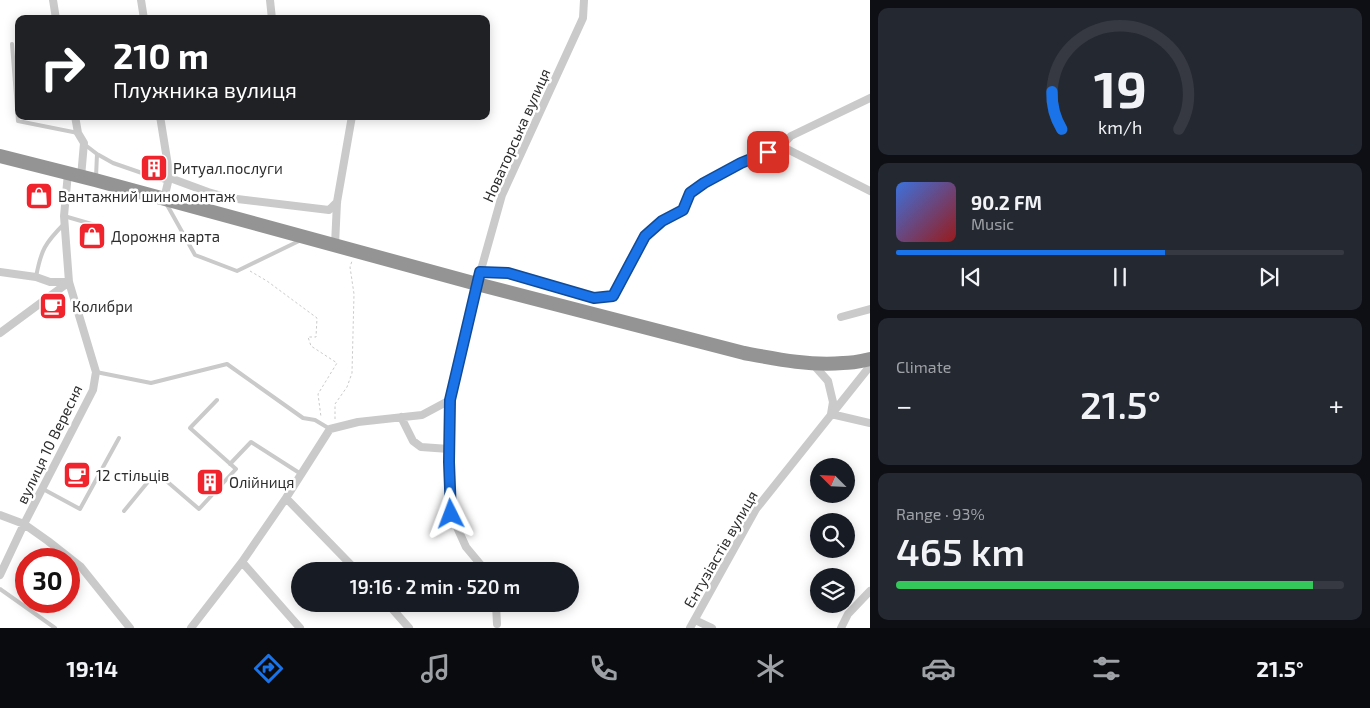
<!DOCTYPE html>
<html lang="en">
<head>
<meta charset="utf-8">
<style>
	:root { --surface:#171b24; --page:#242831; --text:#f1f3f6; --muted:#9ea1a6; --line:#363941; --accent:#1a73e8 }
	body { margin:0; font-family:"Exo 2",sans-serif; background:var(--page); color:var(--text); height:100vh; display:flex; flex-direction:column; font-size:19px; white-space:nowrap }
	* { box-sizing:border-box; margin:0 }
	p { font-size:16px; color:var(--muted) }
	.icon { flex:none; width:28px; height:28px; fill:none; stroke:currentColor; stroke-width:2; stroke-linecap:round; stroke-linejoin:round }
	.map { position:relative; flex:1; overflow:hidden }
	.panel { display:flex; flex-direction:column; gap:8px; padding:8px; background:#0d0f14; width:500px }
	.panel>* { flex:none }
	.hud { position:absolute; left:15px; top:15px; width:475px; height:105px; border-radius:10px; box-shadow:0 2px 12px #0003; background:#202124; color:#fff; overflow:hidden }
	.needle { width:32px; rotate:294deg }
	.tools { position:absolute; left:810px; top:458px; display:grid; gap:10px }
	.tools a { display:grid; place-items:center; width:45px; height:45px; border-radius:50%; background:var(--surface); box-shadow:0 2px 12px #0003; font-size:25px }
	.speed { position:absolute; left:15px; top:548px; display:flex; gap:10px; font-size:25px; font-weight:700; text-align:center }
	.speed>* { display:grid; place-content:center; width:65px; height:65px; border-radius:50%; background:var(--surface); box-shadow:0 2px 12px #0003; line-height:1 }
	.speed .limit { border:8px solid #d22; background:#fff; color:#111 }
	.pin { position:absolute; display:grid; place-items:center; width:42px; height:42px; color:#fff; margin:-21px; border-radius:10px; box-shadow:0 2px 8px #0006 }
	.me { position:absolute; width:55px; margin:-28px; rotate:357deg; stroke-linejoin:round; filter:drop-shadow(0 0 4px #0008) }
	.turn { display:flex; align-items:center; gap:18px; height:105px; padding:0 15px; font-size:22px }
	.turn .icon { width:65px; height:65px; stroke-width:2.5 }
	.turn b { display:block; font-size:35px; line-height:42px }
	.big { font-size:38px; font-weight:600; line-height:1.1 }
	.panel .tile { flex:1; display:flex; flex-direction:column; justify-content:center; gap:8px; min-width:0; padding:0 18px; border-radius:10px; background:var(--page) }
	.panel .dial { align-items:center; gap:0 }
	.dial svg { height:130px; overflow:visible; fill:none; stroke:var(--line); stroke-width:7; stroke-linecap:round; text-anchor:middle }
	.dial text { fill:var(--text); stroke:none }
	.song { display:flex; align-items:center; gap:15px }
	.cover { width:60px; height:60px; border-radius:8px; background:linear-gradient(135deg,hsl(220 70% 55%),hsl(0 70% 35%)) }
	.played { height:5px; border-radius:2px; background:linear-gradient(90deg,var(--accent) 60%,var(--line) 60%) }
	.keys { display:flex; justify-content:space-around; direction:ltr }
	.heat { display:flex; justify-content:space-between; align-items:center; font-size:28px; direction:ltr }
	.charge { height:8px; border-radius:4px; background:linear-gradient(90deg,#34c759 93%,var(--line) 0) }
	.trip { position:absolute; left:291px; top:562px; width:288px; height:50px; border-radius:25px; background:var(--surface); box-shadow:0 2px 12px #0003; font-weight:600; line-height:50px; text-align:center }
	.tab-bar { display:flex; height:80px; justify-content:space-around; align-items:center; background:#090b0e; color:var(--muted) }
	.tab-bar .icon { width:35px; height:35px }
	.tab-bar .active { color:var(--accent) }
	.tab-bar b { font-size:22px; color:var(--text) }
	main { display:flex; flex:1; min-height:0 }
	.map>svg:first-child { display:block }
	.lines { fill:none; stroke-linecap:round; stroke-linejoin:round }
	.path { stroke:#cacaca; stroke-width:1; stroke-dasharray:2.5 2.5; stroke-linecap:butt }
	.lane { stroke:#cacaca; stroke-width:4 }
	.street { stroke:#cacaca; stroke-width:8 }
	.highway { stroke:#949494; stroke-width:14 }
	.route-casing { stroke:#114b97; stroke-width:12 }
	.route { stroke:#1a73e8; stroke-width:9 }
	.labels { text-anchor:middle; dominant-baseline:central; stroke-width:5; stroke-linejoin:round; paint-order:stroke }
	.street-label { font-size:15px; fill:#2d2d2d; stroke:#fff }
	.poi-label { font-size:15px; fill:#2d2d2d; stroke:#fff; text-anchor:start }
</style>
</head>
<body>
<main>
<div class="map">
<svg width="870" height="628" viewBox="0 0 870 628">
	<rect width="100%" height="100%" fill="#fff"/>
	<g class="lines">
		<!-- path -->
		<path class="path" d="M250,271L267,281L317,318L316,337H308L311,346L337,363L318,394L321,417
			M335,419V404L347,387L352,373L354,294L350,267L352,261"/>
		<!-- lane -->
		<path class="lane" d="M12,44L18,121L78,133
			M84,144L97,154L113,163L168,182
			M96,177L97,154
			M166,203L195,255L237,271L301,240
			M64,216L102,227
			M36,277C41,250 45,243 64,224
			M96,372L151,383L227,364L303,418L315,420L330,429
			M230,464L251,442L301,474
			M43,489L80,509L119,438
			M124,511L156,472L199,509L236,469L190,428L217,400
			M0,589L55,628"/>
		<!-- street -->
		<path class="street" d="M53,0L56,19
			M141,0L144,19
			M270,0L272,19
			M75,116L78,133L84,143L81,177
			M160,116L170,178L168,182L164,199
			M781,146L870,191
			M170,178L208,192
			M201,209L208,192L229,198L329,210L337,202
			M335,245L337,202L352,116
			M0,272L36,277L50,282H69
			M480,272L508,273L594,298L613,296L645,236L663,221L683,210L690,193L704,183L741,163L781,146L791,136L870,98
			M841,317L870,309
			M0,333L69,282
			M812,363L828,381L833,402L831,414L870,423
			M450,400L449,461L451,514L466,547L486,571
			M401,417L413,441L421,447L449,449
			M286,498L357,571
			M0,515L24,524L48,541L81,567L130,628
			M242,562L300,628
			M0,575L24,524L93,390L96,372L69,282L64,216L68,173
			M388,604L409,628
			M496,604L497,624
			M695,620L712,628
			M191,628L242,562L286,498L330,429L358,422L422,415L450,400L477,284L502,195L583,18L584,0
			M690,628L756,509L870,366
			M841,628L848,614L870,591"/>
		<!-- highway -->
		<path class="highway" d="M0,156L95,180L477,284L744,353C776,359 810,366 843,363C852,363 861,361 870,359"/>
	</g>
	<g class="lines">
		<!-- route casing -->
		<g class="route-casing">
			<path id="route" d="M451,514L449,462L450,400L480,272L508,273L594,298L613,296L645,236L662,221L683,210L690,193L704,183L741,163L768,152"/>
		</g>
		<!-- route -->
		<use href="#route" class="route"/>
	</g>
	<!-- icons -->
	<defs>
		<g id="building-square" transform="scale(1.4375)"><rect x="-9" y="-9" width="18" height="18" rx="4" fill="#ef242c" stroke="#fff"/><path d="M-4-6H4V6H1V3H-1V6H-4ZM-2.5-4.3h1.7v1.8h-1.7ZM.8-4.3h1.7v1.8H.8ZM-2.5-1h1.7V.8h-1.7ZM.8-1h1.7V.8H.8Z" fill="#fff"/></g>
		<g id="shop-square" transform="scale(1.4375)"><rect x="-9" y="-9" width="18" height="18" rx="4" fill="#ef242c" stroke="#fff"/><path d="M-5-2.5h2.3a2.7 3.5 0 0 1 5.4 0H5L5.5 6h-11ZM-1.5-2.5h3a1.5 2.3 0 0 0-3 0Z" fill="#fff"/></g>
		<g id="cafe-square" transform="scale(1.4375)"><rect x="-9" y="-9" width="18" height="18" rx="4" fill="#ef242c" stroke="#fff"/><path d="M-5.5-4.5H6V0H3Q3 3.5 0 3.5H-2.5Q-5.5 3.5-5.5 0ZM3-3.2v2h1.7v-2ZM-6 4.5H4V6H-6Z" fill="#fff"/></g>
	</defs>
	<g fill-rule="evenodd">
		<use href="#building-square" x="154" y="168"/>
		<use href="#shop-square" x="39" y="196"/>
		<use href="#shop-square" x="92" y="236"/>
		<use href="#cafe-square" x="53" y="306"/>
		<use href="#cafe-square" x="77" y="475"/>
		<use href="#building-square" x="210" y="482"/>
	</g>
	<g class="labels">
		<!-- street labels -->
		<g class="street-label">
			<text transform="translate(516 135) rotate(-66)">Новаторська вулиця</text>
			<text transform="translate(49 444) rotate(-64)">вулиця 10 Вересня</text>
			<text transform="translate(720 549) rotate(-60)">Ентузіастів вулиця</text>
		</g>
		<!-- poi labels -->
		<g class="poi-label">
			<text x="173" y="168">Ритуал.послуги</text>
			<text x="58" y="196">Вантажний шиномонтаж</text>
			<text x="111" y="236">Дорожня карта</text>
			<text x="72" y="306">Колибри</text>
			<text x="96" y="475">12 стільців</text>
			<text x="229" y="482">Олійниця</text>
		</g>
	</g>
</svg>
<div class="tools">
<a><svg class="needle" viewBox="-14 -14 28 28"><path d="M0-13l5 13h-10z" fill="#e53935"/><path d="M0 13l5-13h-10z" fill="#9ea1a6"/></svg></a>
<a><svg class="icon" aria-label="search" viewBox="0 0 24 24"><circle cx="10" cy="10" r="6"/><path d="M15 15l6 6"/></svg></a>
<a><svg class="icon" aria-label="layers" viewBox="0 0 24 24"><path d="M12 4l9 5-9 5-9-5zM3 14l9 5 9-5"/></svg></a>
</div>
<div class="speed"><div class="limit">30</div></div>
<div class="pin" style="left:768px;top:152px;background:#d93025"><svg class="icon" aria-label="arrive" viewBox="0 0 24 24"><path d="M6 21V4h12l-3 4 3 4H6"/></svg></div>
<svg class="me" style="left:451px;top:514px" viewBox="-20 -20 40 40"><path d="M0-17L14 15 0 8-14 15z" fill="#1a73e8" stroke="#fff" stroke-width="4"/></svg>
<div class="trip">19:16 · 2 min · 520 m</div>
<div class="hud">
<div class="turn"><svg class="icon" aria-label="right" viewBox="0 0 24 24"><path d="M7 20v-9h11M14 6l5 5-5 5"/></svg><div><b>210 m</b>Плужника вулиця</div></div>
</div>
</div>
<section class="panel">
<div class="tile dial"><svg viewBox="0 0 100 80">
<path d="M14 69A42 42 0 1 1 86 69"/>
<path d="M14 69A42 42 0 0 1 8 46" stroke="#1a73e8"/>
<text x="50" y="56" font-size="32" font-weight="700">19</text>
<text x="50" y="72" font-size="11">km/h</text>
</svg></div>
<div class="tile">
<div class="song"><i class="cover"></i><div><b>90.2 FM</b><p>Music</p></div></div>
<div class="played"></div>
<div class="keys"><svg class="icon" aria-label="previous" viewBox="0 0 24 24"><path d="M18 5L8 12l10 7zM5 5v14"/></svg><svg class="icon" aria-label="pause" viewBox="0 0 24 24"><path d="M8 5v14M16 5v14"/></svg><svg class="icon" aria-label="next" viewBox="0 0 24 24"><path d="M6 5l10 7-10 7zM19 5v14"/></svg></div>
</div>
<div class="tile"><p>Climate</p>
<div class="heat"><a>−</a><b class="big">21.5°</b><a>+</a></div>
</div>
<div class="tile"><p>Range · 93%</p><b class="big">465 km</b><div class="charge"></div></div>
</section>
</main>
<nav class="tab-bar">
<b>19:14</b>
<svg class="icon active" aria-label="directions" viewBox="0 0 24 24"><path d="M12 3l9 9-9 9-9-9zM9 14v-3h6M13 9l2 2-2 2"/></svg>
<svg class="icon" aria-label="music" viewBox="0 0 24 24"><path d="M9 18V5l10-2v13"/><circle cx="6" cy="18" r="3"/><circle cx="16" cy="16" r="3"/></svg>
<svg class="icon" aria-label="phone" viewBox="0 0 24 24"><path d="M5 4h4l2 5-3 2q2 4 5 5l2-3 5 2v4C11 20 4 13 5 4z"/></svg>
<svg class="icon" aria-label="climate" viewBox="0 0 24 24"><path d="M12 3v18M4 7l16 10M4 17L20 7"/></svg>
<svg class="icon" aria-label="car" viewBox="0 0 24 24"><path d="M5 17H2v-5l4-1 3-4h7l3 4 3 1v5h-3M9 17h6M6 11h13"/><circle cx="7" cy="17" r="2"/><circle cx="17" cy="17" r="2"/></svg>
<svg class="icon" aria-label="filters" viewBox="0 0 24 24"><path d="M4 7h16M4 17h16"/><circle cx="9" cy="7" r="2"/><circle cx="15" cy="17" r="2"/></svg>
<b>21.5°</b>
</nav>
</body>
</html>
